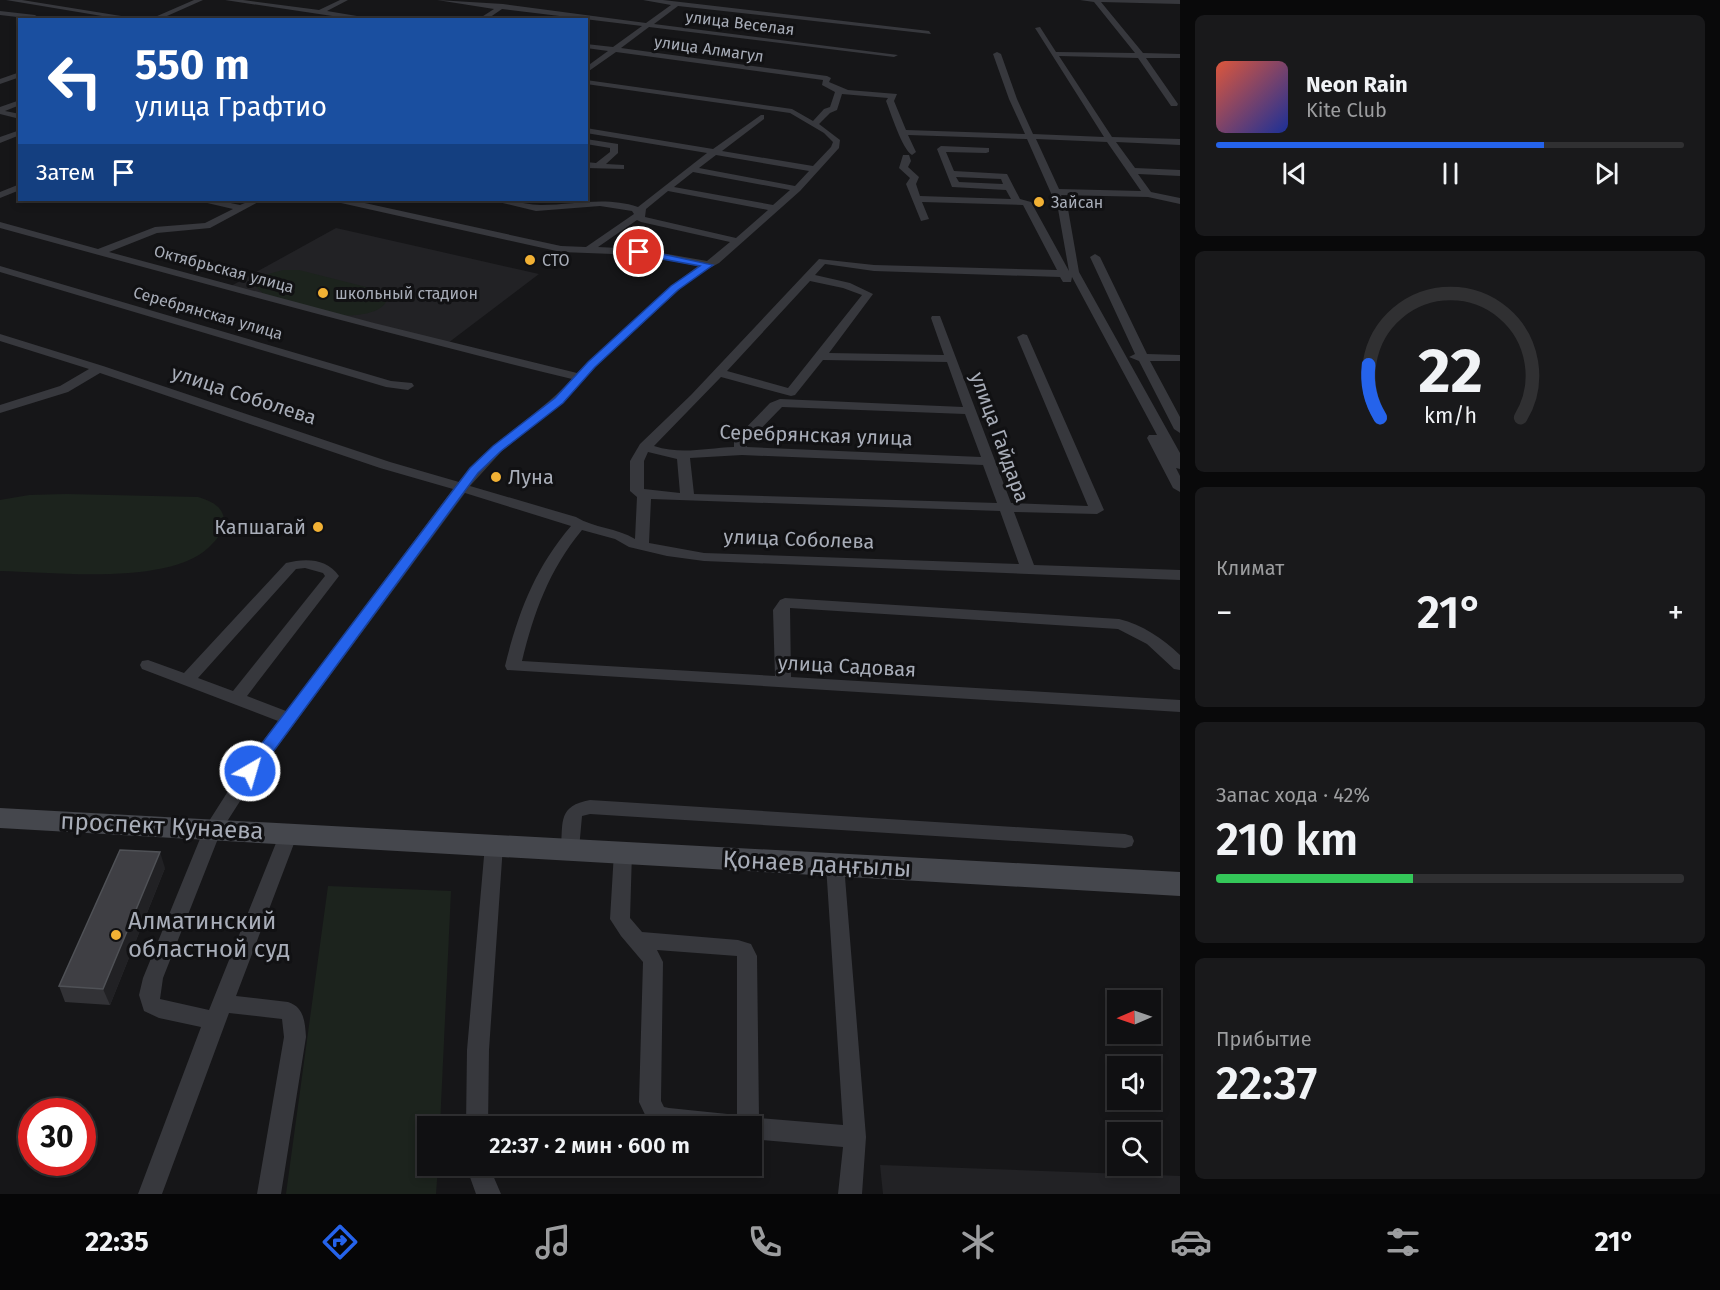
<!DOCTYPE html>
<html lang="ru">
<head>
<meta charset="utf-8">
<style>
	:root { --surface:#101012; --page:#19191b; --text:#f1f3f6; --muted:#9c9d9f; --line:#303032; --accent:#2563eb }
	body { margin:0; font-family:"Fira Sans",sans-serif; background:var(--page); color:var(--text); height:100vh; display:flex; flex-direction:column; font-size:22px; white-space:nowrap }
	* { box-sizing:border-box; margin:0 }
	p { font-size:20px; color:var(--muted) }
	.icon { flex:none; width:33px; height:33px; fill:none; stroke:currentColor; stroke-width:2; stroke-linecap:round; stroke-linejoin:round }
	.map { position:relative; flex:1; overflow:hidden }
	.drawer { display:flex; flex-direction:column; gap:15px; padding:15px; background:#09090a; width:540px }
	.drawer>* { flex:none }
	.top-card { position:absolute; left:18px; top:18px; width:570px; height:183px; border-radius:0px; box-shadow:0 3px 9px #0003,0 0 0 2px var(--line); background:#1a4fa0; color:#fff; overflow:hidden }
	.needle { width:39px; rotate:268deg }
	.tools { position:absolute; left:1107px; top:990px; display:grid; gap:12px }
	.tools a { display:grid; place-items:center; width:54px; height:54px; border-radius:0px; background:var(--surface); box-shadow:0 3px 9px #0003,0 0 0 2px var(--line); font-size:30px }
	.speed { position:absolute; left:18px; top:1098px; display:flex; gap:12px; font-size:30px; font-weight:700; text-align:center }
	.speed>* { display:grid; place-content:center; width:78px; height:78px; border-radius:50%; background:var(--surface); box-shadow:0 3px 9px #0003,0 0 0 2px var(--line); line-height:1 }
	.speed .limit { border:9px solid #d22; background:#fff; color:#111 }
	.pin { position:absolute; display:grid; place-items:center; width:51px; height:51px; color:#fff; margin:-26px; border:3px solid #fff; border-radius:50%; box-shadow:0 2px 6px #0007 }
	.me { position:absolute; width:66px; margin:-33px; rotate:38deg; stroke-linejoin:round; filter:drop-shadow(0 0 4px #0008) }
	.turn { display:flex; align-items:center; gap:21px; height:126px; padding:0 18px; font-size:27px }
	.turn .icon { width:78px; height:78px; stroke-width:2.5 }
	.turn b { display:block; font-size:42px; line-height:51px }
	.then { display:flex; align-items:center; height:57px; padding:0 18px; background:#0003; gap:12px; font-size:22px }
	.big { font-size:45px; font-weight:600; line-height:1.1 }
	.drawer .widget { flex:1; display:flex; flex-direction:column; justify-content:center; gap:9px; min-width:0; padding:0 21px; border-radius:9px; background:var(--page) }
	.drawer .dial { align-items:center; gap:0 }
	.dial svg { height:156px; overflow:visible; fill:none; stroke:var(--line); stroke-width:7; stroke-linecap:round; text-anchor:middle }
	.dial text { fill:var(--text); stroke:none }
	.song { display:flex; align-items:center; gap:18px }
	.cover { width:72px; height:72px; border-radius:9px; background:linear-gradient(135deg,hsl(10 70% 55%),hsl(230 70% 35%)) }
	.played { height:6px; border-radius:3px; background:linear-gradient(90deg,var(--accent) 70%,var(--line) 70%) }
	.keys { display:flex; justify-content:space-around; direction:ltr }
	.heat { display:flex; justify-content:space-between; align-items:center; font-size:33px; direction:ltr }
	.charge { height:9px; border-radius:4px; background:linear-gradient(90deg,#34c759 42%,var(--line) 0) }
	.trip { position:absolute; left:417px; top:1116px; width:345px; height:60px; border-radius:0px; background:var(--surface); box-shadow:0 3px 9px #0003,0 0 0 2px var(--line); font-weight:600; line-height:60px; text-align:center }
	.tabs { display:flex; height:96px; justify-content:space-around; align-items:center; background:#060607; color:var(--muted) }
	.tabs .icon { width:42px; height:42px }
	.tabs .current { color:var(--accent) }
	.tabs b { font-size:27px; color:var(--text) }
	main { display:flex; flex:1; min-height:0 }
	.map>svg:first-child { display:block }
	.built { fill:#222225 }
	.green { fill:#1c231d }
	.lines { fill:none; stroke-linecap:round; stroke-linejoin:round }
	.street { fill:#37383d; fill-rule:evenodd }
	.secondary { fill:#45474d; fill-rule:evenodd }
	.wall { fill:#323236 }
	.shaded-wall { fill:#212124 }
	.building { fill:#3f3f44; stroke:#4f5156; stroke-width:1.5 }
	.route { fill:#2563eb; stroke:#184099; stroke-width:1.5 }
	.poi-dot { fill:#f2b134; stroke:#111113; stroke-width:2 }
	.labels { text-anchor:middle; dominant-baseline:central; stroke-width:6; stroke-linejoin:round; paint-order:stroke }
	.far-street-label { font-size:16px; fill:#a8adb8; stroke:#111113 }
	.far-poi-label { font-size:16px; fill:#a8adb8; stroke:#111113; text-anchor:start }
	.street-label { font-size:20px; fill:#a8adb8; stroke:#111113 }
	.poi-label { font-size:20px; fill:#a8adb8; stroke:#111113; text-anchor:start }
	.near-street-label { font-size:24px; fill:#a8adb8; stroke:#111113 }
	.near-poi-label { font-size:24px; fill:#a8adb8; stroke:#111113; text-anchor:start }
</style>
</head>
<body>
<main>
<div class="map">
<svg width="1180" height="1194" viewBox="0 0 1180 1194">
	<rect width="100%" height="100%" fill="#161618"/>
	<!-- built -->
	<path class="built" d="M336,228L539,274L448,343L231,286Z
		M880,1165L1180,1176V1194H883Z"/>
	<!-- green -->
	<path class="green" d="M283,270H299L378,290L387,297C387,314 352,317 339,315C314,311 289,302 265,295L255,286L261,276Z
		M66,494L198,497C210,501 222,505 224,519C226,527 219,537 213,543C176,587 55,572 0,571V500L29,495Z
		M328,886L451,891L440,1126H428V1166H438L436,1194H286Z"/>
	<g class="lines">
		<!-- street -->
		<path class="street" d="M6,0H22L146,20H126Z
			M194,0H203L158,20H148Z
			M225,0H243L319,10L340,0H348L327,11L381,20H359Z
			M437,0L503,4L646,23L671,5L643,0H663L929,31L931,34L678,6L654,24L898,55L894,57L649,27L621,48L827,76L831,78L829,82L848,90L897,94L894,101L906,130L1025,134L1009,99L993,54L997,52L1001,54L1017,99L1033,134L1104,137L1035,28L1040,27L1056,52L1135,53L1094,2L1080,0H1180V4L1101,2L1143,53L1180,54V58H1146L1178,104L1177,106H1171L1138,58L1059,56L1112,137L1180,139V145L1116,142L1135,168L1180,170V176L1138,174L1151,192L1180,198V204L1148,197L1061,195L1068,209L1079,272L1180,453V469L1176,468L1180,476V492L1173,488L1147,438L1149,435H1157L1072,277L1071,282H1063L1060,277L874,271L825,264L815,275L850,283L873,294L829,353L944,355L931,318L932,316H940L1011,503L1088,506L1017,337L1023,334L1027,335L1104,510L1097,514L1014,512L1034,565L1180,570V580L704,561L667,556L629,547L615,539L582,530C549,570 534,612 522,661L775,676L773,610L780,600L785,598L1119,619C1143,625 1162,638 1180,655V670L1174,669L1147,644L1118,629L790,608L791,677L1180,700V712L507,670L505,666C518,613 535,568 571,526L465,493L256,776L221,831L163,978L160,999L209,1010L280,833L282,828L289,826L296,828L298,833L236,996L288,1002C304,1007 305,1022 306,1037L281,1194H257L284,1037L282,1019L229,1013L162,1194H138L201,1027L159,1018L144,1011L139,995L143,978L204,829L244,766L278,721L142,669L140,665L142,661L148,660L184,673L286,563C305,558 327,558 339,576L247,696L286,711L453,489L380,468L100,373L68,392L0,413V405L60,386L89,369L0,341V334L103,366L390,462L459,482C490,441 537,417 572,379C380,332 190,280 0,228V222L98,249L155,227L205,223L233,209L203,202L202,200H216L240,205L252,200H262L210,228L157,233L109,252L374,323L577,373L671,286L698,266L639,255L561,252L341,203L337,200H351L561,246L586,247L634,214L632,211L600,206L536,211L490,200C507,198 524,205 541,205C575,205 605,196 638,207L707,153L586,133V128L713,149L761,115H764V119L722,151L813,166L831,147L833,142L824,133L790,113L586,84V80L792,109L813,121L824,109L830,107L835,92L822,85L823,80L616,52L586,73V67L608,51L586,48V44L613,47L642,26L502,9L486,20H477L494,9ZM842,94L888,98L886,101C891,113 902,149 912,155L916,152L908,135L1027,139L1058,209L1069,271L1031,202L1020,199L1007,174L954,171L946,152L986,153L989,152V148L941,146L937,149L952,187L1006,190L1011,199L920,196L916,184L919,177L908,167L911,161L909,155H903L899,168L910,178L906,184L921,221L929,219L922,202L1023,205L1057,270L874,265L819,259L691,395L640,444L630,461V491L637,497L635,539C617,528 594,528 576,517L470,486L502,451L563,403L595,367L679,290L697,275L719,263L800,191L839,148L840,140L819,124L830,113L837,110ZM1036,139L1107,142L1141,191L1059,189ZM716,155L809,171L795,186L699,168ZM693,172L790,190L773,205L674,187ZM956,177L1001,179L1003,184L959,182ZM668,191L768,210L736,238L645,217L646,209ZM637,220L641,222L730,242L707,261L639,249L598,247ZM810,281L843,288L862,295L788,388L727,371ZM823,360L947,362L963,407L780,399L770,403L734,440V447C705,448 682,455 654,446L721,377L791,396L795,395ZM782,407L965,414L981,457L747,447L746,444ZM648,452L677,459L680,493L644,489V461ZM742,455L983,465L997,503L694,494L690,458ZM651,499L1000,511L1019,564L704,553L649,543ZM305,568L323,573L325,576L233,691L198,678L296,569Z
			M0,11L35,15L38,17L35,19L0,15Z
			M20,72V77L0,84V79Z
			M20,100V105L5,111L20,114V119L0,114V107Z
			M20,130V135L0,143V137Z
			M586,139L618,144V153L606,164L624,165V169L586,168V162L596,163L610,152V148L586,144Z
			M20,184V190L0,198V192Z
			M1095,254L1100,257L1147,354L1180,355V361H1150L1180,417V433L1174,429L1139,361L1129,357L1135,354L1090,257Z
			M0,266L391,381L412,383L414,386L408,390L386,387L0,272Z
			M590,800L1125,834L1132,836L1134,841L1132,846L1125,848L590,814L582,816L579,849L577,854L570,856L563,854L561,849C563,821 558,806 590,800Z
			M494,838L501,840L503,845L489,1050L488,1126H466L467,1050L485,845L487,840Z
			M623,845L630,847L632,852L630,918L642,932L738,940L751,944L757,956L759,1118L843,1125L826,865L828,860L835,858L842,860L844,865L866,1137L862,1194H838L843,1147L752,1139V1126H660L648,1121L639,1102L643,962L621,936L610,919L614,852L616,847ZM657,950L737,956V1115L669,1108L664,1107L661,1101L663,962Z
			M466,1166H489L501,1194H476Z"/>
		<!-- secondary -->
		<path class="secondary" d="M0,808L1180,872V896L0,828Z"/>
	</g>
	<!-- wall -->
	<path class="wall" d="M165,868L110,1005L65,1002L59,986Z"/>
	<!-- shaded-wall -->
	<path class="shaded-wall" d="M160,852L165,868L110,1005L103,989Z"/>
	<!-- building -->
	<path class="building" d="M120,850L160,852L103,989L59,986Z"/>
	<!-- route -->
	<path class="route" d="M639,249L713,265L678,290L595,367L563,403L501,451L478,473L256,775H244L242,771L244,767L470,468L493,446L555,398L588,362L671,286L700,266L635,254L634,252Z"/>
	<!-- markers -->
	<g class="poi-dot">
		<circle cx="1039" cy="202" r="6"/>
		<circle cx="530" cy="260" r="6"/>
		<circle cx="323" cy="293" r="6"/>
		<circle cx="496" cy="477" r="6"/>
		<circle cx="318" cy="527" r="6"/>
		<circle cx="116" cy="935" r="6"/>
	</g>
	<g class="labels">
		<!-- far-street labels -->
		<g class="far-street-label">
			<text transform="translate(740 23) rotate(7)">улица Веселая</text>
			<text transform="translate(709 49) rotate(8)">улица Алмагул</text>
			<text transform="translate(224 269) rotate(15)">Октябрьская улица</text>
			<text transform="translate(208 313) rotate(16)">Серебрянская улица</text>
		</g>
		<!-- far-poi labels -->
		<g class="far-poi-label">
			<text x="1051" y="202">Зайсан</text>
			<text x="542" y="260">СТО</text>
			<text x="335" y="293">школьный стадион</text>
		</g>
		<!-- street labels -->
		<g class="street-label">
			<text transform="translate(244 395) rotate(18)">улица Соболева</text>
			<text transform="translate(816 435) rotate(2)">Серебрянская улица</text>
			<text transform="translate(1000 437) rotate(70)">улица Гайдара</text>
			<text transform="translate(799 539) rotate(2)">улица Соболева</text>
			<text transform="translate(847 666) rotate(3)">улица Садовая</text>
		</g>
		<!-- poi labels -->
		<g class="poi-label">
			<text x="508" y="477">Луна</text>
			<text x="306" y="527" text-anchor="end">Капшагай</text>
		</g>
		<!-- near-street labels -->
		<g class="near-street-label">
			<text transform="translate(162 826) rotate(3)">проспект Кунаева</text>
			<text transform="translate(817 864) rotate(3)">Қонаев даңғылы</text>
		</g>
		<!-- near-poi labels -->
		<g class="near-poi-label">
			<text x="128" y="921">Алматинский<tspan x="128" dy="28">областной суд</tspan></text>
		</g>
	</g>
</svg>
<div class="tools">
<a><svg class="needle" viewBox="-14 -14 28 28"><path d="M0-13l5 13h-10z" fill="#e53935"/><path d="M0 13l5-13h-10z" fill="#9c9d9f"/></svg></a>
<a><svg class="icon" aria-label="sound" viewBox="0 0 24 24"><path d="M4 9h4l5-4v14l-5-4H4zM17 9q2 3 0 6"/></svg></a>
<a><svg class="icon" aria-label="search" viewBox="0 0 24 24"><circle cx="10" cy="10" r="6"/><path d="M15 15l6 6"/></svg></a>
</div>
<div class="speed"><div class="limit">30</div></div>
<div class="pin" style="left:639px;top:252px;background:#d93025"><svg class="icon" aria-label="arrive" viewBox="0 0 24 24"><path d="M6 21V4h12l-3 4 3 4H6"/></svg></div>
<svg class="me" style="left:250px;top:771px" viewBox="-20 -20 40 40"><circle r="17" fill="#2563eb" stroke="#fff" stroke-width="3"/><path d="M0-11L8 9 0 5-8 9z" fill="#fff"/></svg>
<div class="trip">22:37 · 2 мин · 600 m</div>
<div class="top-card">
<div class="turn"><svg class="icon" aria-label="left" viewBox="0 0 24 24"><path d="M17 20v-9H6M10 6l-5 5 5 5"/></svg><div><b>550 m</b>улица Графтио</div></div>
<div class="then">Затем<svg class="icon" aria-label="arrive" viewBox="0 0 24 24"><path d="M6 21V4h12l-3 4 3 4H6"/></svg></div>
</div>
</div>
<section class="drawer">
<div class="widget">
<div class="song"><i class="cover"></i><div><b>Neon Rain</b><p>Kite Club</p></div></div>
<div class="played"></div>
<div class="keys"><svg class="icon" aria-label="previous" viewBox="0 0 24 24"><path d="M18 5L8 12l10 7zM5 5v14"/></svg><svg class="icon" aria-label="pause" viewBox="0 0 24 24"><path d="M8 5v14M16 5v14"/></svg><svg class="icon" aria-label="next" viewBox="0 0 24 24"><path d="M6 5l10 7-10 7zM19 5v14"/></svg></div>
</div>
<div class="widget dial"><svg viewBox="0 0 100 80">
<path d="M14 69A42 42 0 1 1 86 69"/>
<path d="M14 69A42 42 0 0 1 8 42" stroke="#2563eb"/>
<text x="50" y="56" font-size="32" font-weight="700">22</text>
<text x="50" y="72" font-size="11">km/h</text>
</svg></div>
<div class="widget"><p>Климат</p>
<div class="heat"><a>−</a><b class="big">21°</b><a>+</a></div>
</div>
<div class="widget"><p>Запас хода · 42%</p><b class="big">210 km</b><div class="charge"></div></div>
<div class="widget"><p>Прибытие</p><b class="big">22:37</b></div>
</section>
</main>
<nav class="tabs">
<b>22:35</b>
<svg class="icon current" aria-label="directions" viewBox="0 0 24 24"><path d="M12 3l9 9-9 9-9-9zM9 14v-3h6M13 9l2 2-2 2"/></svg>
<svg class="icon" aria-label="music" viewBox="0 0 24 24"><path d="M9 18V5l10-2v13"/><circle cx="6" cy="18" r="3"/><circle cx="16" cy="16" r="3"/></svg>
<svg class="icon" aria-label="phone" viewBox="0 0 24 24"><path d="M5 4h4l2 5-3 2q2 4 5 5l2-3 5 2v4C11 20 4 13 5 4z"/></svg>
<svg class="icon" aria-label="climate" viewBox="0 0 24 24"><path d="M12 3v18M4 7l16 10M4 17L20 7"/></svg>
<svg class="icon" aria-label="car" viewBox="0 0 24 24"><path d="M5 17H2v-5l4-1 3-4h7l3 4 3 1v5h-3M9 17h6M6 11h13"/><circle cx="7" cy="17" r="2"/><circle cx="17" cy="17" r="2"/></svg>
<svg class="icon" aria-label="filters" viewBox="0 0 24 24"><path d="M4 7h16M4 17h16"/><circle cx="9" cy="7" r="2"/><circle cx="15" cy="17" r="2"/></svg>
<b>21°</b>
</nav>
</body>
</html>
